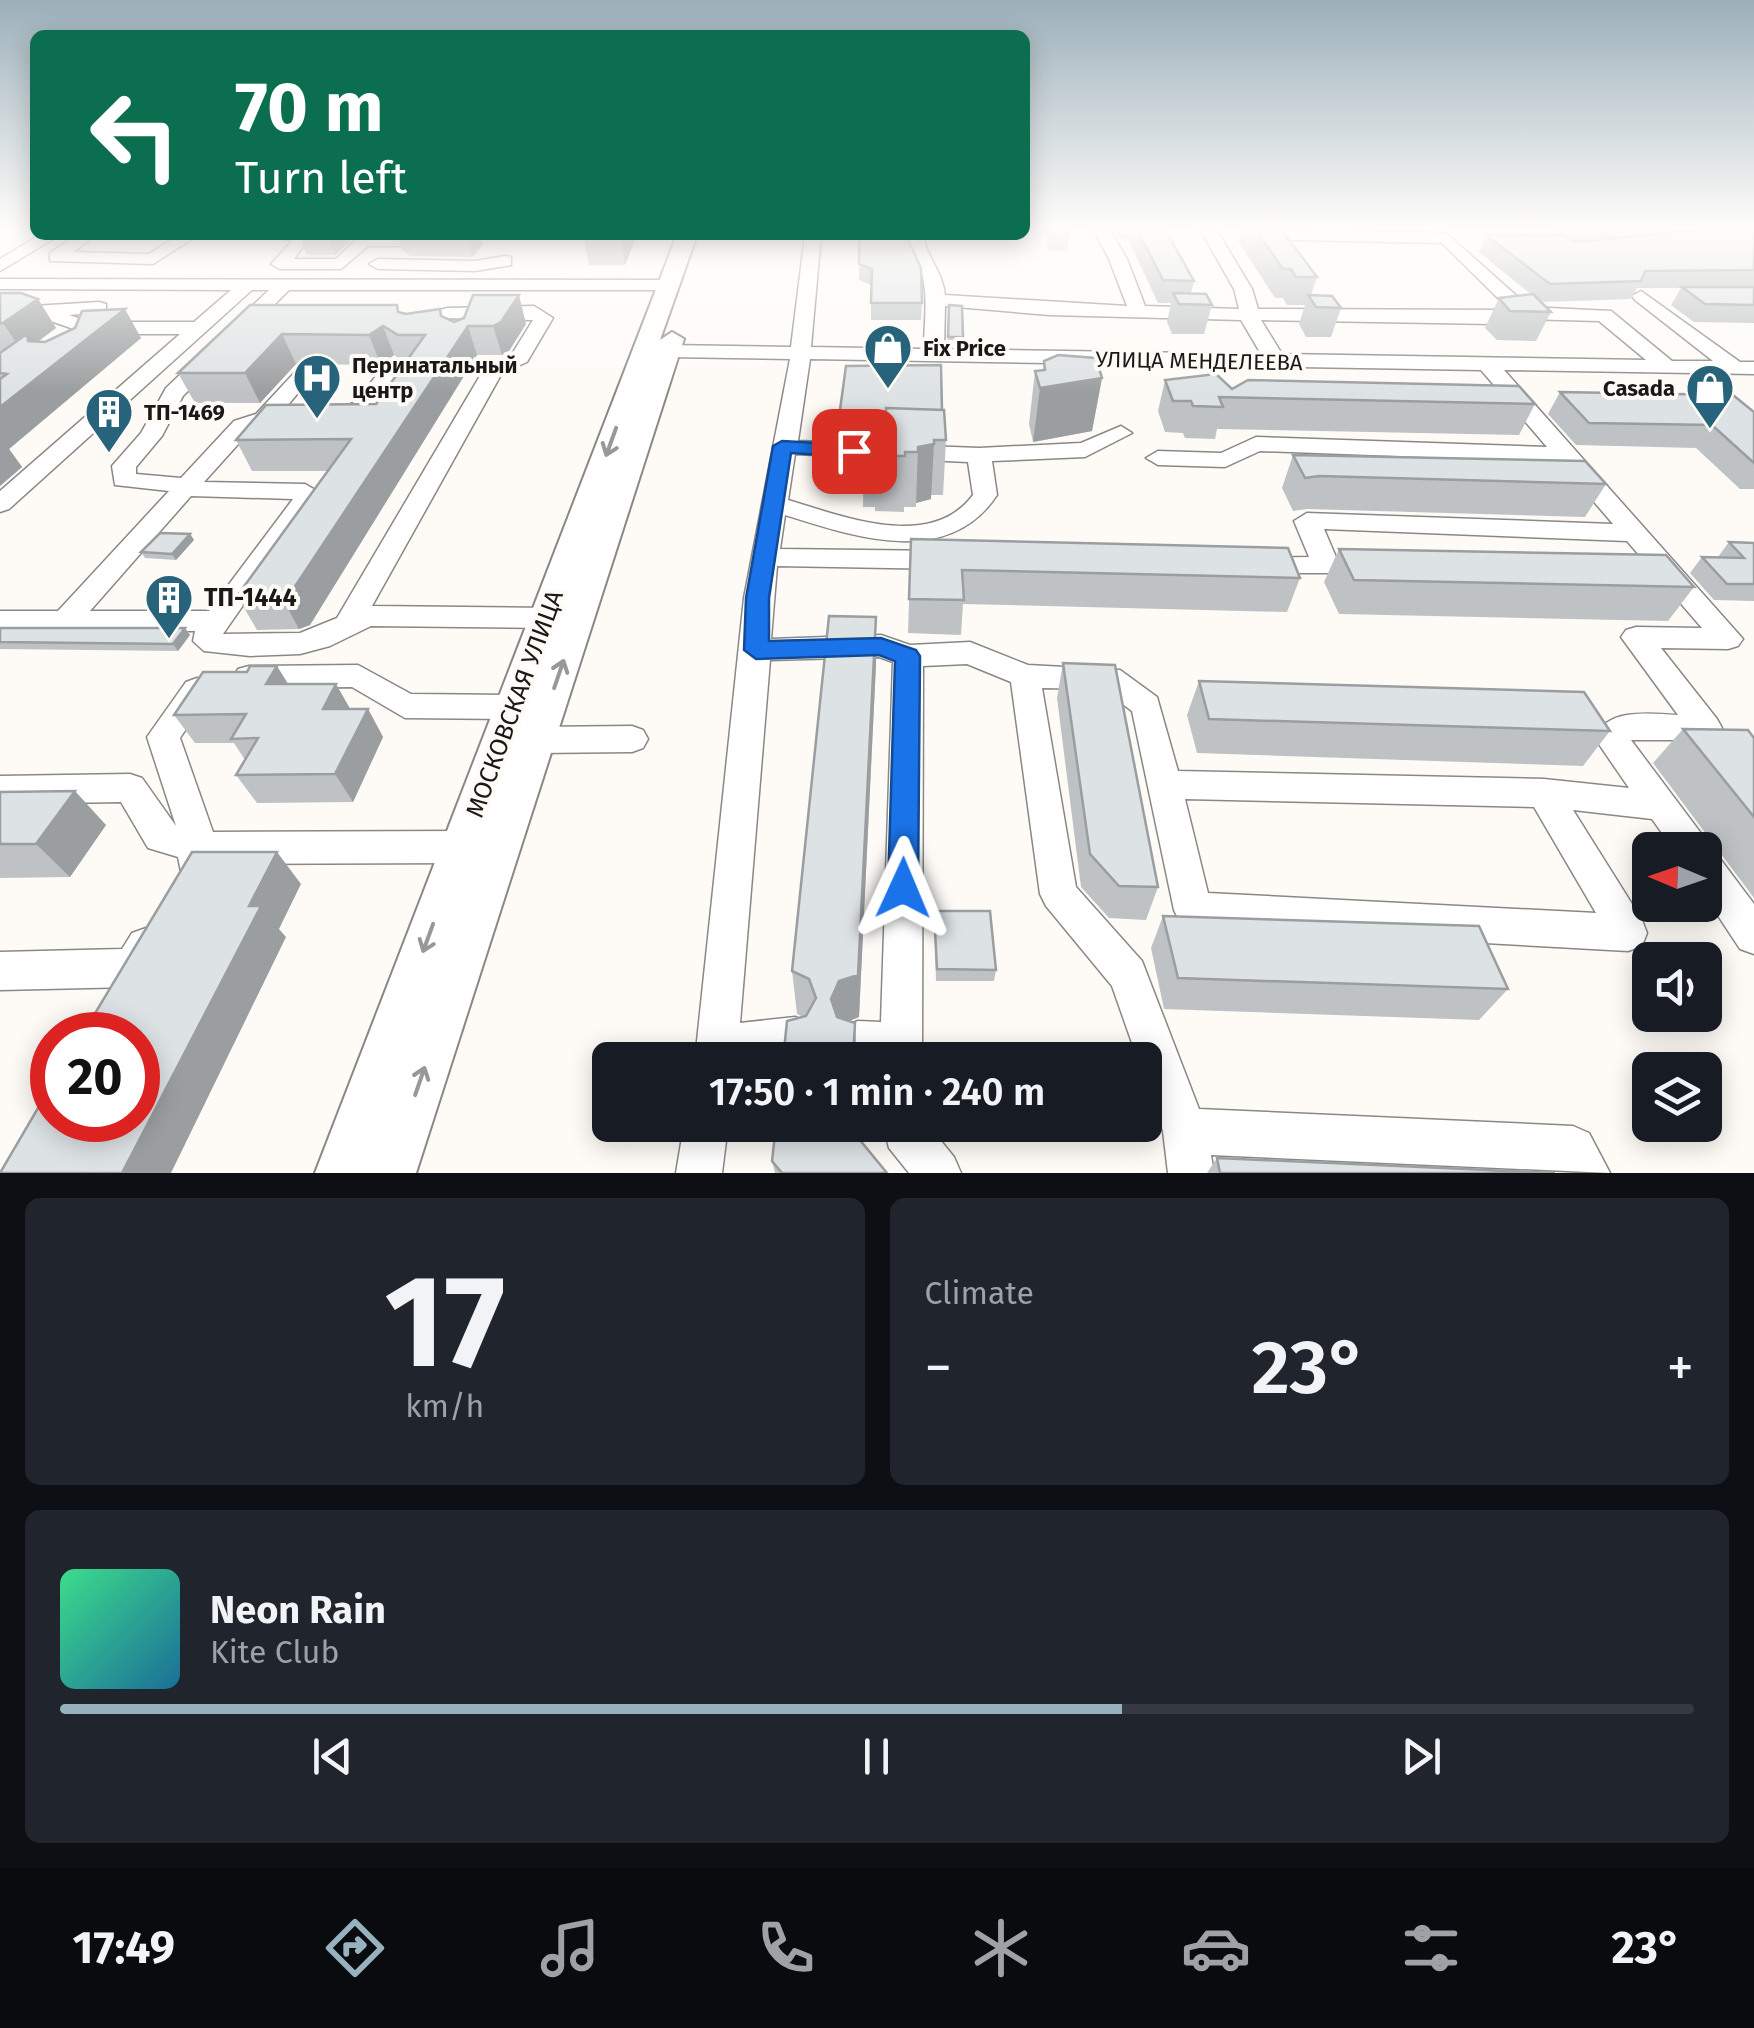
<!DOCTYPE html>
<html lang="en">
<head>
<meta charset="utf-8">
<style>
	:root { --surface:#171b24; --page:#20242c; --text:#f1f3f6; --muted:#9ea1a6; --line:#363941; --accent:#96b2bf }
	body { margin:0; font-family:"Fira Sans",sans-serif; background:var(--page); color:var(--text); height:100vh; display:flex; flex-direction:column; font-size:38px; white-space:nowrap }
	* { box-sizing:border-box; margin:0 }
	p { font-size:32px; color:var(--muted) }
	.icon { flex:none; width:55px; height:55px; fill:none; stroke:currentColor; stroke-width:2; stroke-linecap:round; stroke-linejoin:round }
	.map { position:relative; height:1173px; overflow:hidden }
	.panel { display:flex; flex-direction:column; gap:25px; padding:25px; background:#0d0f14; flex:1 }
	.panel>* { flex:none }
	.hud { position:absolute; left:30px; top:30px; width:1000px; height:210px; border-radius:15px; box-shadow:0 5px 25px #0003; background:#0b6e4f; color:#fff; overflow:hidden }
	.needle { width:65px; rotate:272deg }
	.fabs { position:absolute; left:1632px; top:832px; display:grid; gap:20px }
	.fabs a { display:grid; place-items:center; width:90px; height:90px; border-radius:15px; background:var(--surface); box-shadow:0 5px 25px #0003; font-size:50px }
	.speed { position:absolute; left:30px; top:1012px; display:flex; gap:20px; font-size:50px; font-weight:700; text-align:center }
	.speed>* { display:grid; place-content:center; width:130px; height:130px; border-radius:50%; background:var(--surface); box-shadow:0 5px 25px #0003; line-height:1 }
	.speed .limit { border:15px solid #d22; background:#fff; color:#111 }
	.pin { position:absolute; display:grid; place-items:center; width:85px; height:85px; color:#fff; margin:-42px; border-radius:20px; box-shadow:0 5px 15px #0006 }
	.me { position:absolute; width:110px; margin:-55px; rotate:1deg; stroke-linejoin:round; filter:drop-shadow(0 0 8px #0008) }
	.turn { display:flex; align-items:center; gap:35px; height:210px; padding:0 40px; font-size:45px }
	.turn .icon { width:130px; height:130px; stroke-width:2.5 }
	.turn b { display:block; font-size:70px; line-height:85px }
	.big { font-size:75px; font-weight:600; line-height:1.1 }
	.panel .tile { flex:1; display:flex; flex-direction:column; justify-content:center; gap:15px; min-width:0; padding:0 35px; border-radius:15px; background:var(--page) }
	.panel .dial { align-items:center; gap:0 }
	.dial b { font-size:130px; line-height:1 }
	.song { display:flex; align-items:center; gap:30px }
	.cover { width:120px; height:120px; border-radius:15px; background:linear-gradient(135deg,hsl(150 70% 55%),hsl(200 70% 35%)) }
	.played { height:10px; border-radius:5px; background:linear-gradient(90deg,var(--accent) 65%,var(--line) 65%) }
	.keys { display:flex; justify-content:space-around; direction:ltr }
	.heat { display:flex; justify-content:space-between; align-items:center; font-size:55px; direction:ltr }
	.panel .tiles { flex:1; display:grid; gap:25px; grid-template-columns:1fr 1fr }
	.tile:last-child { grid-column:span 2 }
	.trip { position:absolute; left:592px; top:1042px; width:570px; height:100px; border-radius:15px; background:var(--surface); box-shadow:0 5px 25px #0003; font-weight:600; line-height:100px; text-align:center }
	.tabs { display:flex; height:160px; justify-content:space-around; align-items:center; background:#090b0e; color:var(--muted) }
	.tabs .icon { width:70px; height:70px }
	.tabs .selected { color:var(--accent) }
	.tabs b { font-size:45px; color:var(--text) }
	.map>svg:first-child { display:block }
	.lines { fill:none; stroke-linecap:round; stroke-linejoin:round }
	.minor-casing { stroke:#8a8885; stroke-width:3 }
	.major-casing { stroke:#8a8885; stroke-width:4 }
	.minor { fill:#fff; fill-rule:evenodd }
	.major { fill:#fff; fill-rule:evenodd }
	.wall { fill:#bec2c4 }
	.shaded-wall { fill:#9b9ea0 }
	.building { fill:#dde2e4; stroke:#9b9ea0; stroke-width:2.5 }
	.oneway { stroke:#989897 }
	.route { fill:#1a73e8; stroke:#114b97; stroke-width:2.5 }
	.labels { text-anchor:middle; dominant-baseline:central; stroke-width:8; stroke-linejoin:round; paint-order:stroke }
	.far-poi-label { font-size:22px; font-weight:bold; fill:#1a1918; stroke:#fefbf7; text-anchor:start }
	.far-street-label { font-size:22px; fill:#1a1918; stroke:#fefbf7 }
	.poi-label { font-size:25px; font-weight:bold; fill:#1a1918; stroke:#fefbf7; text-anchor:start }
	.street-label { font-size:25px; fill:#1a1918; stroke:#fefbf7 }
</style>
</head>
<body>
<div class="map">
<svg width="1754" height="1173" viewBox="0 0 1754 1173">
	<rect width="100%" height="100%" fill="#fefbf7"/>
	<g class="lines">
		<!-- minor casing -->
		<g class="minor-casing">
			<path id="minor" d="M1093,229H1109L1127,259L1145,306L1239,309L1234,289L1200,229H1216L1252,289L1258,309L1510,310L1442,243L1251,239L1243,234L1251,229L1446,233L1529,307L1611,311L1672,361H1713L1635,300L1632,296L1641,291L1740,362H1754V374L1504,370L1743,639L1738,646L1728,649L1661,648L1717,719L1722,728L1717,737L1706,740H1631L1754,904V954L1740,949L1705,896V850H1674L1652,819L1573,810L1642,920L1647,933L1642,946L1628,951L1193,927L1180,922L1174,910L1132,711L1102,689L1042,688L1076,887L1142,961L1199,1109L1573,1126L1589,1133L1610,1173L1211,1155L1214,1173H1168L1163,1131L1145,1081V1060H1138L1112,986L1046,906L1040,894L1011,682L967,664L923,666L922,1060H851L843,1057L837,1042L843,1027L858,1021L881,1022L893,662L879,657L770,660L740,1023L795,1017L810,1023L816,1038L810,1053L785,1060H695L744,598L790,359L668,357L658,351L668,345L791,347L805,235H821L811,347L924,349C924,310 933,280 908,247V235H924C924,254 943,271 945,295L1127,306L1109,259ZM945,306L1049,315L1241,320L1261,354L944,349ZM1524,319L1599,321L1646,360L1282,354L1261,320L1494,324ZM810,359L1481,370L1547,447L1256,437L1221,453L1158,451L1146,458L1158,465L1225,467L1260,451L1560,462L1613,524L1307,513L1294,521L1309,557L1250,558L1246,564L1250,570L1259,573H1376L1379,567L1376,561L1336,557L1324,529L1627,541L1702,628L1636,627L1626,630L1621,637L1678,715C1650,714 1610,707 1594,737L1629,788L1544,779L1178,771L1157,697L1120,670L1028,665L970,642L910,645L881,635L771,639L777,566L946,569L955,566L959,560L955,554L946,551L780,549L785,515C855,537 948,569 997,495L992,461L1085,457L1132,433L1121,426L1081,443L979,448L798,441ZM795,454L968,462L973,495C931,552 842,516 788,500ZM1185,799L1534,807L1596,913L1208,893Z
				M40,235H60L0,271V259Z
				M77,235L94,236L74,252L149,254L179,235H198L153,264L50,261V253Z
				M267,235H311L294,259H336L361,235L437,236L445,241L437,246H368L341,269H280L271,264L292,241Z
				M505,256L511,257V265L475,271L378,269L369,264L378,259L475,261Z
				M0,279L669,280L678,285L669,290H289L183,396L162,436L136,467V474L181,478L234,421L256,414L296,371L303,369L313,375L272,424L250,431L204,482L305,484L317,491V499L223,634L300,633L337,618L484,369L512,354L533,320L440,318V310L447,308L534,306L553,318L527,362L502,373L372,606L547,608L557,611L561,618L557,625L547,628L371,626L330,646L300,654L250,656L204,651L193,641L195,631H0V611H58L169,491L115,485L112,466L141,433L166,388L269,290H252L9,509L0,512V491L180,334H88L39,317L0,320V308L99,302L106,304V312L69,315L90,322H194L231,290L0,289ZM191,496L293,499L209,611H90Z
				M395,359L405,365C387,391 366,431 328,423L325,418L356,401L388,361Z
				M358,665L411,694L514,695L525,699L530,707L525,715L514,719L405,718L352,687L249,688L238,685L234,677L238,669L249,666Z
				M197,678L208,682L212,690L180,738L213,832L462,831L475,836L480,847L475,858L462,863L211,864L207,872L194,877L181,872L178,857L148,848L121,802L0,804V776L130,774L142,778L176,826L147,737L186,682Z
				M632,726L643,730L648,739L643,748L632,752L536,753L525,749L520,740L525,731L536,727Z
				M146,928L160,933L165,946L147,981L133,987L0,990V952L122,949L132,933Z
				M684,1125H728L722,1173H676Z
				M883,1125H928L954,1157L961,1173H909L889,1148Z"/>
		</g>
		<!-- major casing -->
		<g class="major-casing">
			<path id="major" d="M677,235H697L660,340L672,332L684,339L416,1173H315Z"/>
		</g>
		<!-- minor -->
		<use href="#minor" class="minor"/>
		<!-- major -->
		<use href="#major" class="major"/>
	</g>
	<!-- wall -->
	<path class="wall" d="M1045,229H1070L1067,251L1048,250Z
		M1110,229H1165L1194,281L1191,293L1212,305L1204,334H1172L1167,322L1171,303H1158L1129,241L1120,240Z
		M1241,229H1281L1317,277L1311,295L1341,308L1331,337H1306L1299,324L1305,305H1287L1283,298H1275L1238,241Z
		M1551,229H1713L1573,241L1575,242L1754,229V323L1694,322L1671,305L1681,288H1637L1631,299L1541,302L1551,312L1536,341L1497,340L1485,328L1499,298L1532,295L1479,252L1486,235H1559Z
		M299,235H357L335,255H307Z
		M397,235H486L482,241L483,244L472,257L410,256L402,250Z
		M634,235L635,240L625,265H589L584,238Z
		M860,235L922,303L921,320H871V285L859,280Z
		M0,293L38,299L56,328L38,342L141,338L9,449L22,467L0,486Z
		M250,305H397L399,312L442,317L454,322L526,324L509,351L502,355H477L310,625L299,629L257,630L237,596L328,471H252L236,440L376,404L405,363L394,355L381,365L296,364L260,403H195L178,373Z
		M949,305L962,306V343L948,342Z
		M1044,361L1102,378L1092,431L1033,442L1029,424L1035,371L1043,370Z
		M1165,380L1232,389L1535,404L1519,435L1217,429L1215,439L1185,438L1183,433L1165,432L1158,411Z
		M1560,392L1754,412V489H1740L1696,448L1576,445L1548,414Z
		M942,410L946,440L943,495H931V499L916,503V507H904V512L875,511V507H863L864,440L839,439V417Z
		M1293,455L1606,484L1585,517L1307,509L1293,511L1282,488Z
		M190,534L194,540L176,560L145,558L141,552Z
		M911,539L1300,578L1287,612L963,604L961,635L908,633Z
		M1729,542L1754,543V601L1714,600L1690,573L1702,557H1718Z
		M1339,549L1694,587L1668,621L1339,614L1324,582Z
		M0,628H185L190,635L178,651L0,649Z
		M1063,663L1158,887L1146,920L1109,918L1081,887L1057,698Z
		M876,664L859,1017L849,1021L855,1023L856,1060H783L803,1017L797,1014L792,971Z
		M1199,681L1610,731L1583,766L1197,753L1187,715Z
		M288,684L350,709H368L383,737L353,802L257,803L236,775L245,760L234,743H195L174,715Z
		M1683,729L1754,738V898L1653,763Z
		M0,792L106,825L70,877L0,878Z
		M934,911L996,970L994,981H936Z
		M1163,916L1508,989L1479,1020L1164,1009L1151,948Z
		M853,1133L887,1173H775L772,1161Z
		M1217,1158L1555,1173H1207Z"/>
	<!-- shaded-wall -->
	<path class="shaded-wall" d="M327,235H357L335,255Z
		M466,235H486L482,241L483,244L472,257Z
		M621,235H634L635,240L625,265L620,237Z
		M519,295L526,324L509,351L502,355L493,326Z
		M38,299L56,328L34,344L46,364L125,309L141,338L9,449L22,467L0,486V407L23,353L3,323Z
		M383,326L394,355L381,365L369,335Z
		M468,326L477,355L310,625L299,629L281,596Z
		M282,334L296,364L260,403L245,373Z
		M1102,378L1092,431L1033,442L1040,388Z
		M934,444L931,499L916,503L918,447Z
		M190,534L194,540L176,560L172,554Z
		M876,617V664L859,1017L842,1024L834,1041L831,999Z
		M185,628L190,635L178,651L173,644Z
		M277,666L295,695L266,684Z
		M336,684L352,712L323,709Z
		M368,709L383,737L353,802L335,774Z
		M75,791L106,825L70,877L36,844Z
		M277,852L301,884L279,929L286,937L171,1173H122L249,906Z
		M855,1023L856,1060H853Z"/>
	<!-- building -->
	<path class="building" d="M1115,229H1131L1130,236H1121Z
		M1137,229H1165L1194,281L1163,280Z
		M1255,229H1281L1317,277H1296L1291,269H1283Z
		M1714,229H1754V270L1645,271L1641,281L1550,284L1486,235H1563L1575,242Z
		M585,235H621L620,237L584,238Z
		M860,235H906L921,268L922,303H871L872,269L859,264Z
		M1682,287H1754V305L1705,304Z
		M0,293H21L38,299L3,323H0Z
		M1173,293L1206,294L1212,305L1179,304Z
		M1533,294L1551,312L1510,311L1499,298Z
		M473,295H519L501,322L493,326H468L292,591L281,596H237L351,439L236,440L266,405L376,404L425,335H398L383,326L369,335L282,334L245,373H178L250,305H397L398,312L406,314L440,309L441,316L454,322L464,318Z
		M1308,295L1332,296L1341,308L1316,307Z
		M949,305L962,306L963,337H948Z
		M125,309L0,407V379L7,374L0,373V353L27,334L28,341L45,342L75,328L82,311Z
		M1058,355L1096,358L1102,378L1040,388L1035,371L1045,370L1044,361Z
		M941,365L942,410L886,408V418L839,417L846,366Z
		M1216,374L1232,389L1248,380L1519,386L1535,404L1219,397L1223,407L1193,406L1191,401H1173L1165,380Z
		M1560,392L1733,395L1754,412V463L1712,425L1589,423Z
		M886,408L944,410L946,440H934V444L918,447V452H905V456H875V452H863L864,431H886Z
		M1293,455L1585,461L1606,484L1319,476L1305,478Z
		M160,533L190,534L172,554L141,552Z
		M911,539L1288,548L1300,578L962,570L964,600L909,599Z
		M1729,542L1754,543V584H1727L1702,557L1744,558Z
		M1339,549L1666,555L1694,587L1354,580Z
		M829,616L876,617L858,975L839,981L831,999L837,1017L855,1023L853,1060H783L787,1021L806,1016L816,998L809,979L792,971Z
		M0,628H185L173,644L0,642Z
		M1063,663L1115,665L1158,887L1119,886L1090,854Z
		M250,666H277L266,684H336L323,709H368L335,774L236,775L258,738L231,739L246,714L174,715L203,672H247Z
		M1199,681L1584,692L1610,731L1209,719Z
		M1683,729L1748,730L1754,738V817Z
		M75,791L36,844H0V792Z
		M192,852H277L249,906H261L122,1173H0L52,1084V1120H138V1035H82Z
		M934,911H990L996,970L937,969Z
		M1163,916L1479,926L1508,989L1178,978Z
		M776,1125H850V1128L887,1173H782L772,1161Z
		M1217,1158L1555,1173H1220Z"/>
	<!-- one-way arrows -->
	<defs><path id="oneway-shaft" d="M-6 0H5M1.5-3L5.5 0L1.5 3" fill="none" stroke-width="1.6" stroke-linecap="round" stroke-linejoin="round" transform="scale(2.5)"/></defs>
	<g class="oneway">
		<use href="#oneway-shaft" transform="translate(611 442) rotate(110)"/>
		<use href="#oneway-shaft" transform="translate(559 674) rotate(-71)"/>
		<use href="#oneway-shaft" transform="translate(428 938) rotate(110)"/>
		<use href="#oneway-shaft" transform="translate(420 1081) rotate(-71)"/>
	</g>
	<!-- sky -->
	<linearGradient id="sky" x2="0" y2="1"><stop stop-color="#9bafb9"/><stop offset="0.58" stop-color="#fffdfb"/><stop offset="1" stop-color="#fffdfb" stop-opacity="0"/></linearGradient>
	<rect width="1754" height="393" fill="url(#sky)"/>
	<!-- route -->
	<path class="route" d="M782,441L854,445L864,451L854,457L791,453L769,598V641L881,638L916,650L920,656L918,888L914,898L903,902L892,898L888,888L895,661L879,655L756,659L744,650L746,598L773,446Z"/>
	<!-- icons -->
	<defs>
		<g id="shop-pin" transform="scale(2.5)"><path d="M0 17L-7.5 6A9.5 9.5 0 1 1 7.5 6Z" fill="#27637b" stroke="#fefbf7"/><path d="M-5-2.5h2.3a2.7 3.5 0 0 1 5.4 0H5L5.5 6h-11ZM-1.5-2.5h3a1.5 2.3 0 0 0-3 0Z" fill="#fff"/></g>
		<g id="hospital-pin" transform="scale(2.5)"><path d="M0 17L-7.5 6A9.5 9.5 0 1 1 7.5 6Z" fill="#27637b" stroke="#fefbf7"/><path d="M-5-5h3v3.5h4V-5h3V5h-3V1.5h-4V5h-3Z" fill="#fff"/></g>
		<g id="building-pin" transform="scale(2.5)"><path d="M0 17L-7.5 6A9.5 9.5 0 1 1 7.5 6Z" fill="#27637b" stroke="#fefbf7"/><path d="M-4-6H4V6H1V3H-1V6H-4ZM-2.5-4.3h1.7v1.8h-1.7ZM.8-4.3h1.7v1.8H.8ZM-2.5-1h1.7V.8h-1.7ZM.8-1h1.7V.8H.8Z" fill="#fff"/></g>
	</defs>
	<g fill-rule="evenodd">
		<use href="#shop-pin" x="888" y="348"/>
		<use href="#hospital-pin" x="317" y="378"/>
		<use href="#shop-pin" x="1710" y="388"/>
		<use href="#building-pin" x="109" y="412"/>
		<use href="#building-pin" x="169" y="598"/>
	</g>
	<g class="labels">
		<!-- far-poi labels -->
		<g class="far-poi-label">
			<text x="923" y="348">Fix Price</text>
			<text x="352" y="365">Перинатальный<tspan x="352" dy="25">центр</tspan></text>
			<text x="1675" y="388" text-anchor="end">Casada</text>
			<text x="144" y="412">ТП-1469</text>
		</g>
		<!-- far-street labels -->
		<g class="far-street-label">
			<text transform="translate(1199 361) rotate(1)">УЛИЦА МЕНДЕЛЕЕВА</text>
		</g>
		<!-- poi labels -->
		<g class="poi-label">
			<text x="204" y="598">ТП-1444</text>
		</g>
		<!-- street labels -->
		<g class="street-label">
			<text transform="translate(515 704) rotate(-70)">МОСКОВСКАЯ УЛИЦА</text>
		</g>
	</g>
</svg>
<div class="fabs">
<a><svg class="needle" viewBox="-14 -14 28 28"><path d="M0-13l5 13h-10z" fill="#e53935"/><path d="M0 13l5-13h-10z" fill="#9ea1a6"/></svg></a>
<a><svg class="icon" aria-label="sound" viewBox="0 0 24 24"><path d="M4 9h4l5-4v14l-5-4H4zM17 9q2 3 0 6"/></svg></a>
<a><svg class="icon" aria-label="layers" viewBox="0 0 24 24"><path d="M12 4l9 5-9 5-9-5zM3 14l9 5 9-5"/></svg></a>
</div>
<div class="speed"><div class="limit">20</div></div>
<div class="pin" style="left:854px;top:451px;background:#d93025"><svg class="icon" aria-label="arrive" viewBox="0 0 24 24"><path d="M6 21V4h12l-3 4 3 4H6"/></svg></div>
<svg class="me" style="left:903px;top:888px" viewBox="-20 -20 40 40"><path d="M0-17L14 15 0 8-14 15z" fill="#1a73e8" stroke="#fff" stroke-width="4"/></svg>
<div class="trip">17:50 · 1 min · 240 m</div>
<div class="hud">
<div class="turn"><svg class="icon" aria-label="left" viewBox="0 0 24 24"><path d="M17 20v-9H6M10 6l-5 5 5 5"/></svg><div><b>70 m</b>Turn left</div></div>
</div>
</div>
<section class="panel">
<div class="tiles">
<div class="tile dial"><b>17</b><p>km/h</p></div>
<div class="tile"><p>Climate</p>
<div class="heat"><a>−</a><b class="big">23°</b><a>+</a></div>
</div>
<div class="tile">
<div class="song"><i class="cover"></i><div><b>Neon Rain</b><p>Kite Club</p></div></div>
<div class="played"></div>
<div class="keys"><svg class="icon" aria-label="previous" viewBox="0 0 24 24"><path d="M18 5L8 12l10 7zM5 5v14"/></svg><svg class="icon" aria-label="pause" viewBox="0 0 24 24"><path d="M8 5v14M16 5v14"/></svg><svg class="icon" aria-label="next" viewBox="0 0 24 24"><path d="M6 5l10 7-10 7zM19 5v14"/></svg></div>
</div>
</div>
</section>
<nav class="tabs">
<b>17:49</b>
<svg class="icon selected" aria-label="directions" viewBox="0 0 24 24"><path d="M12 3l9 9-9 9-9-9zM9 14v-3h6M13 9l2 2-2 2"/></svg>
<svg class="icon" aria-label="music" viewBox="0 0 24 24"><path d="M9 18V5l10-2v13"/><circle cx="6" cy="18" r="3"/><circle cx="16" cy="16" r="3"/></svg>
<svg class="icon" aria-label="phone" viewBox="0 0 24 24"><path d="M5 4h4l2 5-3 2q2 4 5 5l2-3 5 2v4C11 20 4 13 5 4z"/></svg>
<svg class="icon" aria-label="climate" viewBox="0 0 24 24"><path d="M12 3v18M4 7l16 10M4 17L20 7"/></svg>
<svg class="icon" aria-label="car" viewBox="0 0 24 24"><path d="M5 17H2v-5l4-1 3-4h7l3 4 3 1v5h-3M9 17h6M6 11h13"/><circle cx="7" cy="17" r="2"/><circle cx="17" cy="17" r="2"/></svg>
<svg class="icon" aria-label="filters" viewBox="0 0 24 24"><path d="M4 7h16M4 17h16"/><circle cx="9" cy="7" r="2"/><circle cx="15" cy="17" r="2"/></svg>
<b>23°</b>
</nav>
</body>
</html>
